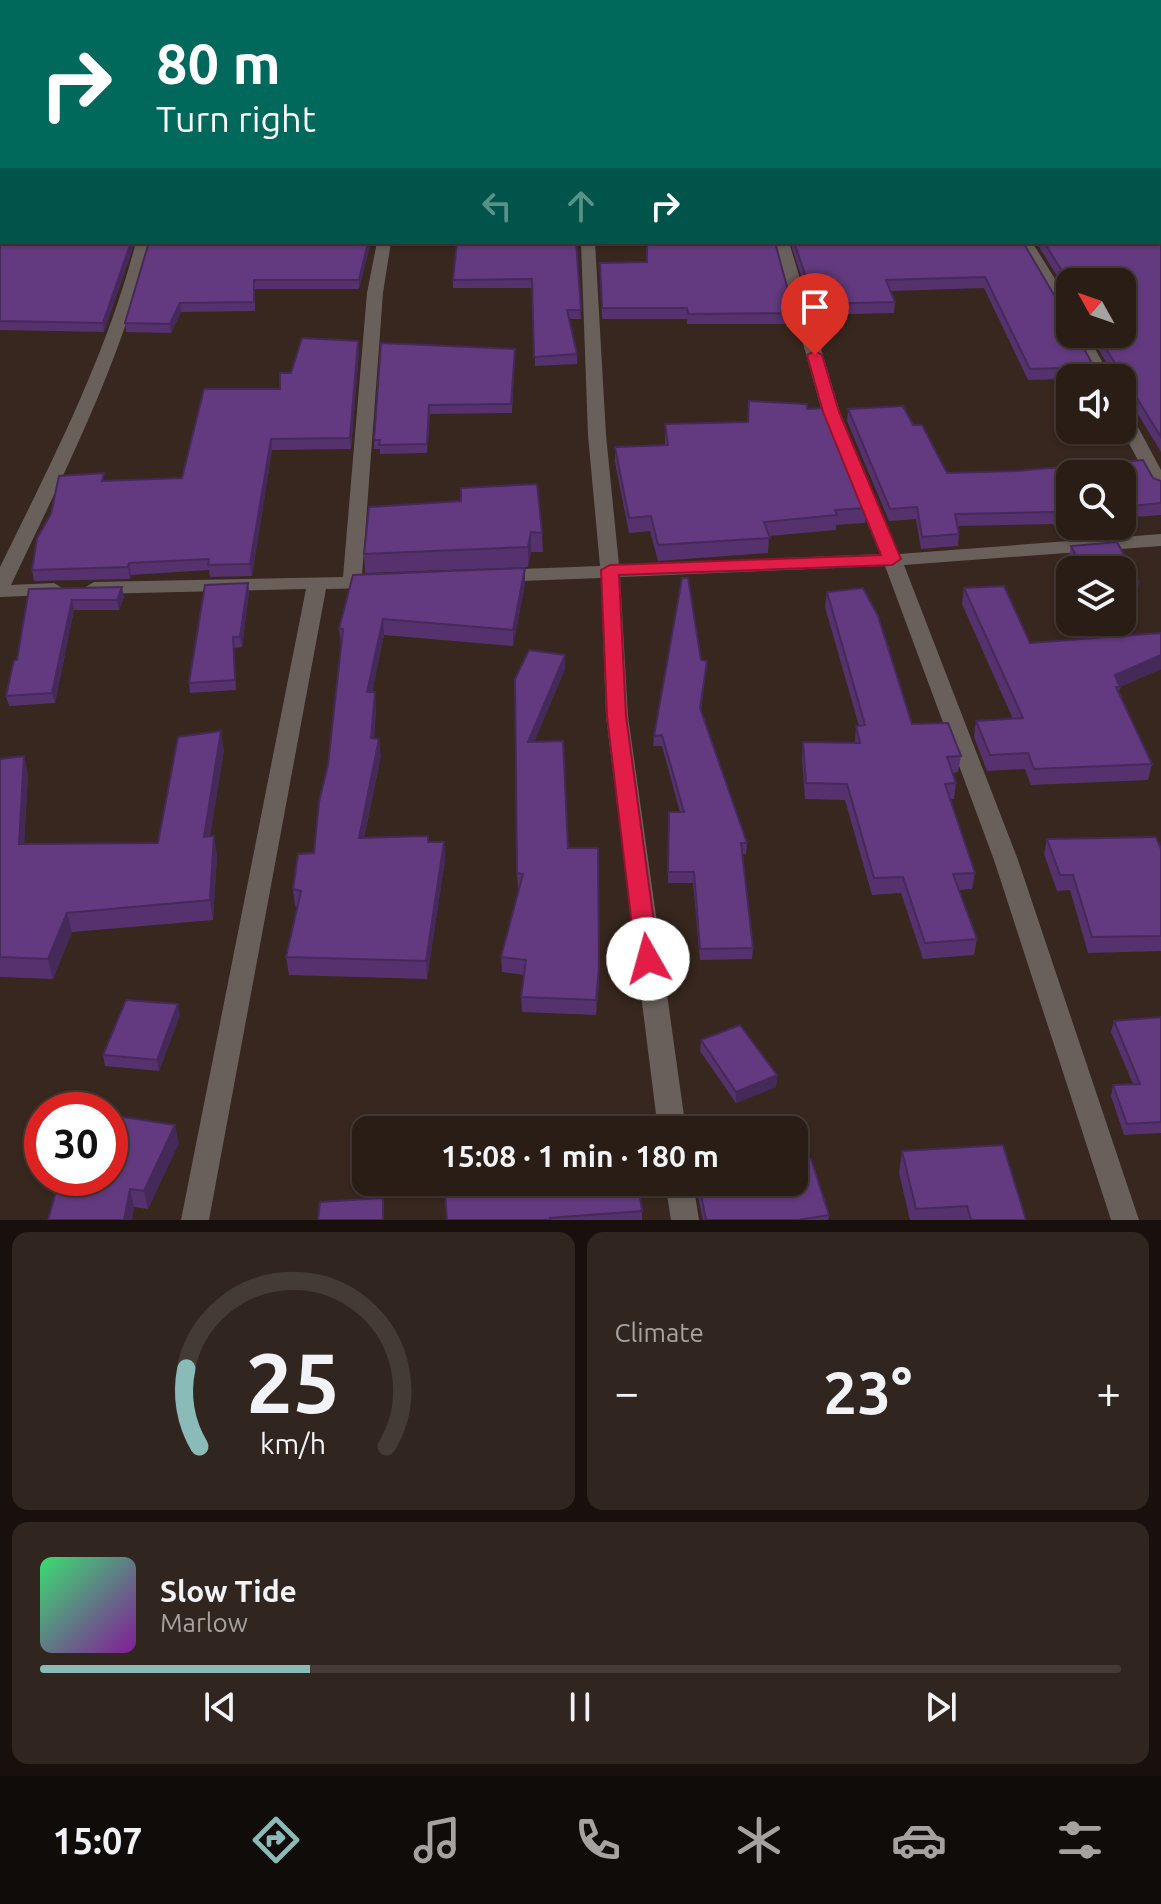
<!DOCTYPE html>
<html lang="en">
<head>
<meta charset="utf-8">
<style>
	:root { --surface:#291d16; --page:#31261f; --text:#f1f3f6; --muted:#a5a2a1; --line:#453b35; --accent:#8bbbb9 }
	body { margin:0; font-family:Ubuntu,sans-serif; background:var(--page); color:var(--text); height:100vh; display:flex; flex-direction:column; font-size:30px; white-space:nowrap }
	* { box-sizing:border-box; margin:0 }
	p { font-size:26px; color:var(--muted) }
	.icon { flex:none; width:44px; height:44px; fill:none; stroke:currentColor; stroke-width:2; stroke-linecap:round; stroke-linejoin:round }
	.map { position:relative; height:1220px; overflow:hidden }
	.side { display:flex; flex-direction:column; gap:12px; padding:12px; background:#17100c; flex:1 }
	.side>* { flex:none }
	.top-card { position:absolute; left:0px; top:0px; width:1162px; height:244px; box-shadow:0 2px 6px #0004,0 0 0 2px var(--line); background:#00695c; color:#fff; overflow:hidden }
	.needle { width:52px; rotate:310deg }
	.controls { position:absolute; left:1056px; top:268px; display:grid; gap:16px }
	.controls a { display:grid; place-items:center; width:80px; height:80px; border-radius:16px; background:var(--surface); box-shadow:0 2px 6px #0004,0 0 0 2px var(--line); font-size:40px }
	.speed { position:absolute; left:24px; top:1092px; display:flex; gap:16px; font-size:40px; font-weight:700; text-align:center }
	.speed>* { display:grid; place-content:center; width:104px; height:104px; border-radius:50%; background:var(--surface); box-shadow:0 2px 6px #0004,0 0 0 2px var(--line); line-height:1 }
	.speed .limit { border:12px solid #d22; background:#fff; color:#111 }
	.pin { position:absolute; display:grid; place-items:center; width:68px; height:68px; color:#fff; margin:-82px -34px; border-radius:50% 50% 50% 0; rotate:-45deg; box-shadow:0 0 8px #0007 }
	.pin .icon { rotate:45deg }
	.me { position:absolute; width:88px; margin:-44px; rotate:353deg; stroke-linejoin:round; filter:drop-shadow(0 0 6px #0008) }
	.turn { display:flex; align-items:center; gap:28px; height:168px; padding:0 24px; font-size:36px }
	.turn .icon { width:104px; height:104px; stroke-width:2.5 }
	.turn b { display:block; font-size:56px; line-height:68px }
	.lanes { display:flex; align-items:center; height:76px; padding:0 24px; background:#0003; justify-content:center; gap:40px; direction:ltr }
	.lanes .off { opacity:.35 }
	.big { font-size:60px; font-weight:700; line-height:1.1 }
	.side .tile { flex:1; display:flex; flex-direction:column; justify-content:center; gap:12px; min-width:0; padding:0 28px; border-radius:16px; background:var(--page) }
	.side .dial { align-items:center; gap:0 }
	.dial svg { height:208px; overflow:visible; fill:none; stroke:var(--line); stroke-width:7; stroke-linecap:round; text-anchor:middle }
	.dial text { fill:var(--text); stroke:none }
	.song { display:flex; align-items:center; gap:24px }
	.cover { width:96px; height:96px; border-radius:12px; background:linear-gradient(135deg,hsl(140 70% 55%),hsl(290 70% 35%)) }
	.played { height:8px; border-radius:4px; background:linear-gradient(90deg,var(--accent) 25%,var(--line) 25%) }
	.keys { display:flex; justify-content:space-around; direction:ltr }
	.heat { display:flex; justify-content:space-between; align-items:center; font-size:44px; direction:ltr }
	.side .tiles { flex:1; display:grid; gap:12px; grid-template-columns:1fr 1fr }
	.tile:last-child { grid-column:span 2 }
	.trip { position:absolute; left:352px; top:1116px; width:456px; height:80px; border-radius:16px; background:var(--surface); box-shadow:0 2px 6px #0004,0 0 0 2px var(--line); font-weight:700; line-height:80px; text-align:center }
	.tab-bar { display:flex; height:128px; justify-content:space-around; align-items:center; background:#100c09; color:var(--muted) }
	.tab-bar .icon { width:56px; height:56px }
	.tab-bar .active { color:var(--accent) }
	.tab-bar b { font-size:36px; color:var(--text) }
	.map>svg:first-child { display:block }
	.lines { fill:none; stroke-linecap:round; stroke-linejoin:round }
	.minor { fill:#69605c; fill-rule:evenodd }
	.wall { fill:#55326d }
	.shaded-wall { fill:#452959 }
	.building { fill:#633a7f; stroke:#452959; stroke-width:2 }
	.route { fill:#e11d48; stroke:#92132f; stroke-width:2 }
</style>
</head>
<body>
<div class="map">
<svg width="1161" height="1220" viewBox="0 0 1161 1220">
	<rect width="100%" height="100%" fill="#37271e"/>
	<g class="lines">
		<!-- minor -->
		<path class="minor" d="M39,0H51L38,2Z
			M1001,0H1013L1015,2H1003Z
			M2,77V87L0,88V78Z
			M136,242H150C121,363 64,473 11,585L54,583L64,589L54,595L0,597V567C52,461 106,357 136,242Z
			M377,242H391L383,293L362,576H378L388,582L378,588L326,589L209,1220H181L306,589L94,594L84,588L94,582L343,577L367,293Z
			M581,242H595L606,435L619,565L880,554L822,412L775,242H789L840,412L899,554L1161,534V546L904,565L1018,860L1139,1220H1111L994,860L885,566L620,577L628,716L686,1130H658L606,716L601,578L498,582L488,576L498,570L600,566L588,435Z
			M1018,242H1032L1070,303V321L1062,316Z
			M1071,334H1087L1111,378H1095Z
			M1122,409L1131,414L1161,470V492L1152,487L1122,430Z
			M665,1182H693L699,1220H671Z"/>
	</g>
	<!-- wall -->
	<path class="wall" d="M1160,85H1161V452L1122,388V378H1116L1089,334H1122L1070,282V297L1036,242H1160Z
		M0,231L135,242L104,332L0,330Z
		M149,242H371L359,289H255V311L181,312L171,333L126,332L125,323Z
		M576,242L581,319H569L577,354V364L535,366L532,288H453V280Z
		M790,242H1023L1070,334L1094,367L1092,378L1028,380L984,288L891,291L895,302L894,313L814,315Z
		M646,262L794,313V324H687V319H602L600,263Z
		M515,349L512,413L430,414L427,453L380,454V449H374V440Z
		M359,351L351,449L272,450L252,576L210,577L209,570L131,575L130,579L34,581L32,570L105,481L182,478L280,389L291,373Z
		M903,406L913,425H922L947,473L1015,471L1143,460L1153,478L1161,481V515L1122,518V474H1070V526H1108L1106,535L1061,539L1053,524L958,526L959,534L958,546L921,549L916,519L889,521L847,421L848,409Z
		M807,409L867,508L865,523L836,525V530L769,536L768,553L658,561L650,531L629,533L615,462V447L665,445V424L748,422Z
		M369,507L542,533L543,552H531L528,567L365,573L364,554Z
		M1117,542L1139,582L1137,592H1122V570H1076L1069,556L1071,546Z
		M525,568V584L513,646L384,635L372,692L376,709L374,739L381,756L364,838L444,842L445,860L427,979L289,975L286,957L297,907L295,906L293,889L314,853L328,765L341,644L339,629Z
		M248,583L249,593L242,647L234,648L236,690L190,693L189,683Z
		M964,588L1030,643L1161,669L1120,687L1119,692L1152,764L1148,780L1031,785L1025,769L987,771L974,737L976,721L1013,719L962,604Z
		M29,589L124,597L119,610H74L55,703L9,706L6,696L17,660Z
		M827,592L912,724L961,756L958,772L953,773L956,783L954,799H950L975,873L972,889L959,890L977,939L974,955L923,959L901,893L872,895L845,800L805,799L802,758L803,742L855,743L856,726H859L825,607Z
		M701,660L707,661L701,710L747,843L746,854H742L753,948L752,959L700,960L693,883H668L669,812H680L662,746H653L654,736Z
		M565,669L534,742L568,848L599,982L596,1015L522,1012L521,997L524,975L502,972L501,957L519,889H518L517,873L515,679Z
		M224,750L210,836L217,855L213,920L72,932L53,979L0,977V759L24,756L28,775L24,844L158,843Z
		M1047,839L1161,849V951L1088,953L1070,890L1057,891L1044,854Z
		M180,1015L159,1071L105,1066L103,1055Z
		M1161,1017V1133L1124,1135L1111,1096L1113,1085L1133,1084L1111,1032L1114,1021Z
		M701,1040L777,1075L776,1087L736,1103L700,1051Z
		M179,1143L148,1209L134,1207L132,1220H48L56,1194H53L49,1178H110Z
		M902,1151L1026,1220H910L899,1173Z
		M699,1185L829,1215L828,1220H703L698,1196Z
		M642,1211V1220H447Z"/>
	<!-- shaded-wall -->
	<path class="shaded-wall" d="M131,242H135L104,332L103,323Z
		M368,242H371L359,289V280Z
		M180,303L181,312L171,333L170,324Z
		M358,341L359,351L351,449L350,438Z
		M271,439L272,450L252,576L250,564Z
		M531,532V552L528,567V547Z
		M129,563L131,575L130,579L128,567Z
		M525,568V584L513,646V630Z
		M248,583L249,593L242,647L240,637Z
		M122,587L124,597L119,610L117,600Z
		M72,600L74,610L55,703L52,693Z
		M383,619L384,635L369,709L367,692Z
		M565,655V669L528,757V742Z
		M1161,655V669L1120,687L1115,675Z
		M375,692L376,709L372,755L371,738Z
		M221,731L224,750L207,856L204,837Z
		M379,739L381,756L360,855L359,838Z
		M24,756L28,775L23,863L19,844Z
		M214,836L217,855L213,920L210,900Z
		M444,842L445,860L427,979L426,961Z
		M67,913L72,932L53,979L48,959Z
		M599,967V982L596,1015V1000Z
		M178,1004L180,1015L159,1071L157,1060Z
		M777,1075L776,1087L736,1103V1092Z
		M175,1125L179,1143L148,1209L144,1191Z
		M130,1189L134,1207L132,1220H124Z"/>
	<!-- building -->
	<path class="building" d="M1160,85H1161L1160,138Z
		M0,110H2V219H0Z
		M1160,143L1161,147L1160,187Z
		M1160,191L1161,195V437L1097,334H1122V282H1070V284L1044,242H1160Z
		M2,229V242H131L103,323L0,321V231Z
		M149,242H368L359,280H254V302L180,303L170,324L125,323Z
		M457,242H576L581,310H567L577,354L534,357L532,279L453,280Z
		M647,242H775L794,313L688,314L687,308H602L600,263L647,262Z
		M794,242H1023L1061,307L1070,310V334H1076L1094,367L1030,369L985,277L886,280L895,302L815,304Z
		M302,338L358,341L350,438L271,439L250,564L208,565L209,559L129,563L128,567L32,570L37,538L51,514L59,476L104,473L102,481L182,478L204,389H280V373H291Z
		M381,343L515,349L511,404L429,405L427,444L379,445L380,440H374Z
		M749,401L807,404V409L824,408L867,508L835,510L837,515L764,522L770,538L658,545L651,516L629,518L615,447L668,445L665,424L748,422Z
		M903,406L913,425H922L947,473L1015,471L1143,460L1153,478L1161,481V503L1122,507V474H1070V526H1071L1063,527L1055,512L955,514L959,534L922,537L917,507L890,509L848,409Z
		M537,484L542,533L531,532L528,547L364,554L369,507L461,501V488Z
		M1117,542L1139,582H1122V570H1083L1071,546Z
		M525,568L513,630L383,619L367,692H375L371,738L379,739L359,838L428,836V842H444L426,961L286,957L301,891L293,889L298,854L314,853L319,802L328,765L343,629H339L353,575Z
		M682,578H688L701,660L707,661L700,708L747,843H741L753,948L700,949L694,872H668L669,812H684L662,735L654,736Z
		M248,583L240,637H233L235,680L189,683L205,585Z
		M1004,586L1030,643L1161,633V655L1115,675L1120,687H1116L1152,764L1034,769L1028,753L990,755L976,721L1023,718L964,588Z
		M122,587L117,600H72L52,693L6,696L14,660H17L29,589Z
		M863,588L878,616L912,724L948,723L961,756L947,757L956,783L945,784L975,873L953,874L977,939L925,943L903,877L874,878L847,784L806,783L803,742L860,743L856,726L865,725L827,592Z
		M529,650L565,655L528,742L563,741L568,848H598L599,967L596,1000L521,997L526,960L501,957L523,874L517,873L515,679Z
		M221,731L204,837L214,836L210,900L67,913L48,959L0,957V759L24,756L19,844L158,843L178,737Z
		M1156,837L1161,849V936L1092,937L1073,875H1060L1047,839Z
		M126,1000L178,1004L157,1060L103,1055Z
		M1161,1017V1122L1127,1124L1113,1085L1140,1084L1114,1021Z
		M740,1025L777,1075L736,1092L701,1040Z
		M110,1115L175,1125L144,1191L130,1189L124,1220H48L60,1178H110Z
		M1003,1145L1026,1220H971L967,1206L916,1209L902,1151Z
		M811,1159L829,1215L798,1220H706L699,1185L722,1182H794V1162Z
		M444,1182H638L642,1211L550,1218L551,1220H447Z
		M383,1198V1220H318L320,1202Z"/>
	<!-- route -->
	<path class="route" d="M815,351L822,355L839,412L901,559L892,565L619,575L626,716L659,959L656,965L648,967L640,965L636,959L607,716L601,570L610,565L881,555L823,412L807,355Z"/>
</svg>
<div class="controls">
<a><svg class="needle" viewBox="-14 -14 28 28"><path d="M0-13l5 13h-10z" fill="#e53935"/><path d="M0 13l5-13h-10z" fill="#a5a2a1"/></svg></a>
<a><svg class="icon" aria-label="sound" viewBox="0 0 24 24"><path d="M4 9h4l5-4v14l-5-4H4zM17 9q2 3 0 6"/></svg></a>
<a><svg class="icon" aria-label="search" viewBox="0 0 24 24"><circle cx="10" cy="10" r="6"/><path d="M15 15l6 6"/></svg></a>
<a><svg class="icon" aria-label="layers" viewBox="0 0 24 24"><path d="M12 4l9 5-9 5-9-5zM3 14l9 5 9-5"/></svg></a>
</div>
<div class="speed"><div class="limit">30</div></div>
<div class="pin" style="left:815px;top:355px;background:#d93025"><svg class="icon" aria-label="arrive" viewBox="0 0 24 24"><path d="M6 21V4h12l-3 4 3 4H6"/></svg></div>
<svg class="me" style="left:648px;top:959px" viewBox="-20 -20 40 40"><circle r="19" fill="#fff"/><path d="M0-13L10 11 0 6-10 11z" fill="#e11d48"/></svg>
<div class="trip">15:08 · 1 min · 180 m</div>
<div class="top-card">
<div class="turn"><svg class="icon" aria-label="right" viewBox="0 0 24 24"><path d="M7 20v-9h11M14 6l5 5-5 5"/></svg><div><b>80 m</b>Turn right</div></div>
<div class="lanes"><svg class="icon off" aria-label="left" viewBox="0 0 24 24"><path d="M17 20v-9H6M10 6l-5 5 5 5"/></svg><svg class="icon off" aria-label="ahead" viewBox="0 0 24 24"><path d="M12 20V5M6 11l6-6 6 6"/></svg><svg class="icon" aria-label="right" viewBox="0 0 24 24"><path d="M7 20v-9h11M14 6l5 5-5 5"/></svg></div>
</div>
</div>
<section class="side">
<div class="tiles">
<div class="tile dial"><svg viewBox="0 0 100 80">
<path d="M14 69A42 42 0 1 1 86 69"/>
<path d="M14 69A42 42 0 0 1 9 39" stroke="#8bbbb9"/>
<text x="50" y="56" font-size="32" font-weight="700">25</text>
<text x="50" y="72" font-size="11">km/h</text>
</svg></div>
<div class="tile"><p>Climate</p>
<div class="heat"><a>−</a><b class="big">23°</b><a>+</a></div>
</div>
<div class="tile">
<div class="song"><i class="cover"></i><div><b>Slow Tide</b><p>Marlow</p></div></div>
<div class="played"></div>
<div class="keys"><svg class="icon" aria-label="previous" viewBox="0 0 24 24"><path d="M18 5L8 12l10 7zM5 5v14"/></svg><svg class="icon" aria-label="pause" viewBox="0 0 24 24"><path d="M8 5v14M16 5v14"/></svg><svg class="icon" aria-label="next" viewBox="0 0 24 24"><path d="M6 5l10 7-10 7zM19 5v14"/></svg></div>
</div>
</div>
</section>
<nav class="tab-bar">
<b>15:07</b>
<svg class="icon active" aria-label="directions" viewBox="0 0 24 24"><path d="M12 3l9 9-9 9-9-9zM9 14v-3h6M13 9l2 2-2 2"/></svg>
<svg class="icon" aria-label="music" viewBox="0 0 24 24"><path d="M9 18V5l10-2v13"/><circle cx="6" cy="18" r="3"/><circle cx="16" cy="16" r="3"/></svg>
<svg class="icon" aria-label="phone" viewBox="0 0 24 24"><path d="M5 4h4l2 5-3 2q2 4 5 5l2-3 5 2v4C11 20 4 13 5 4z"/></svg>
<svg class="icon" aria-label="climate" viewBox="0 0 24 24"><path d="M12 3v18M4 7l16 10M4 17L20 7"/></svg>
<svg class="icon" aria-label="car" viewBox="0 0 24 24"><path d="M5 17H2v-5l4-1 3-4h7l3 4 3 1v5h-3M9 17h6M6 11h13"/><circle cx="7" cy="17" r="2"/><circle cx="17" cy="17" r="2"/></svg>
<svg class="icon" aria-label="filters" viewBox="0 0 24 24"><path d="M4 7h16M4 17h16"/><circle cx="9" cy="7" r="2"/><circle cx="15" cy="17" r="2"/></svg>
</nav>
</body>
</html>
